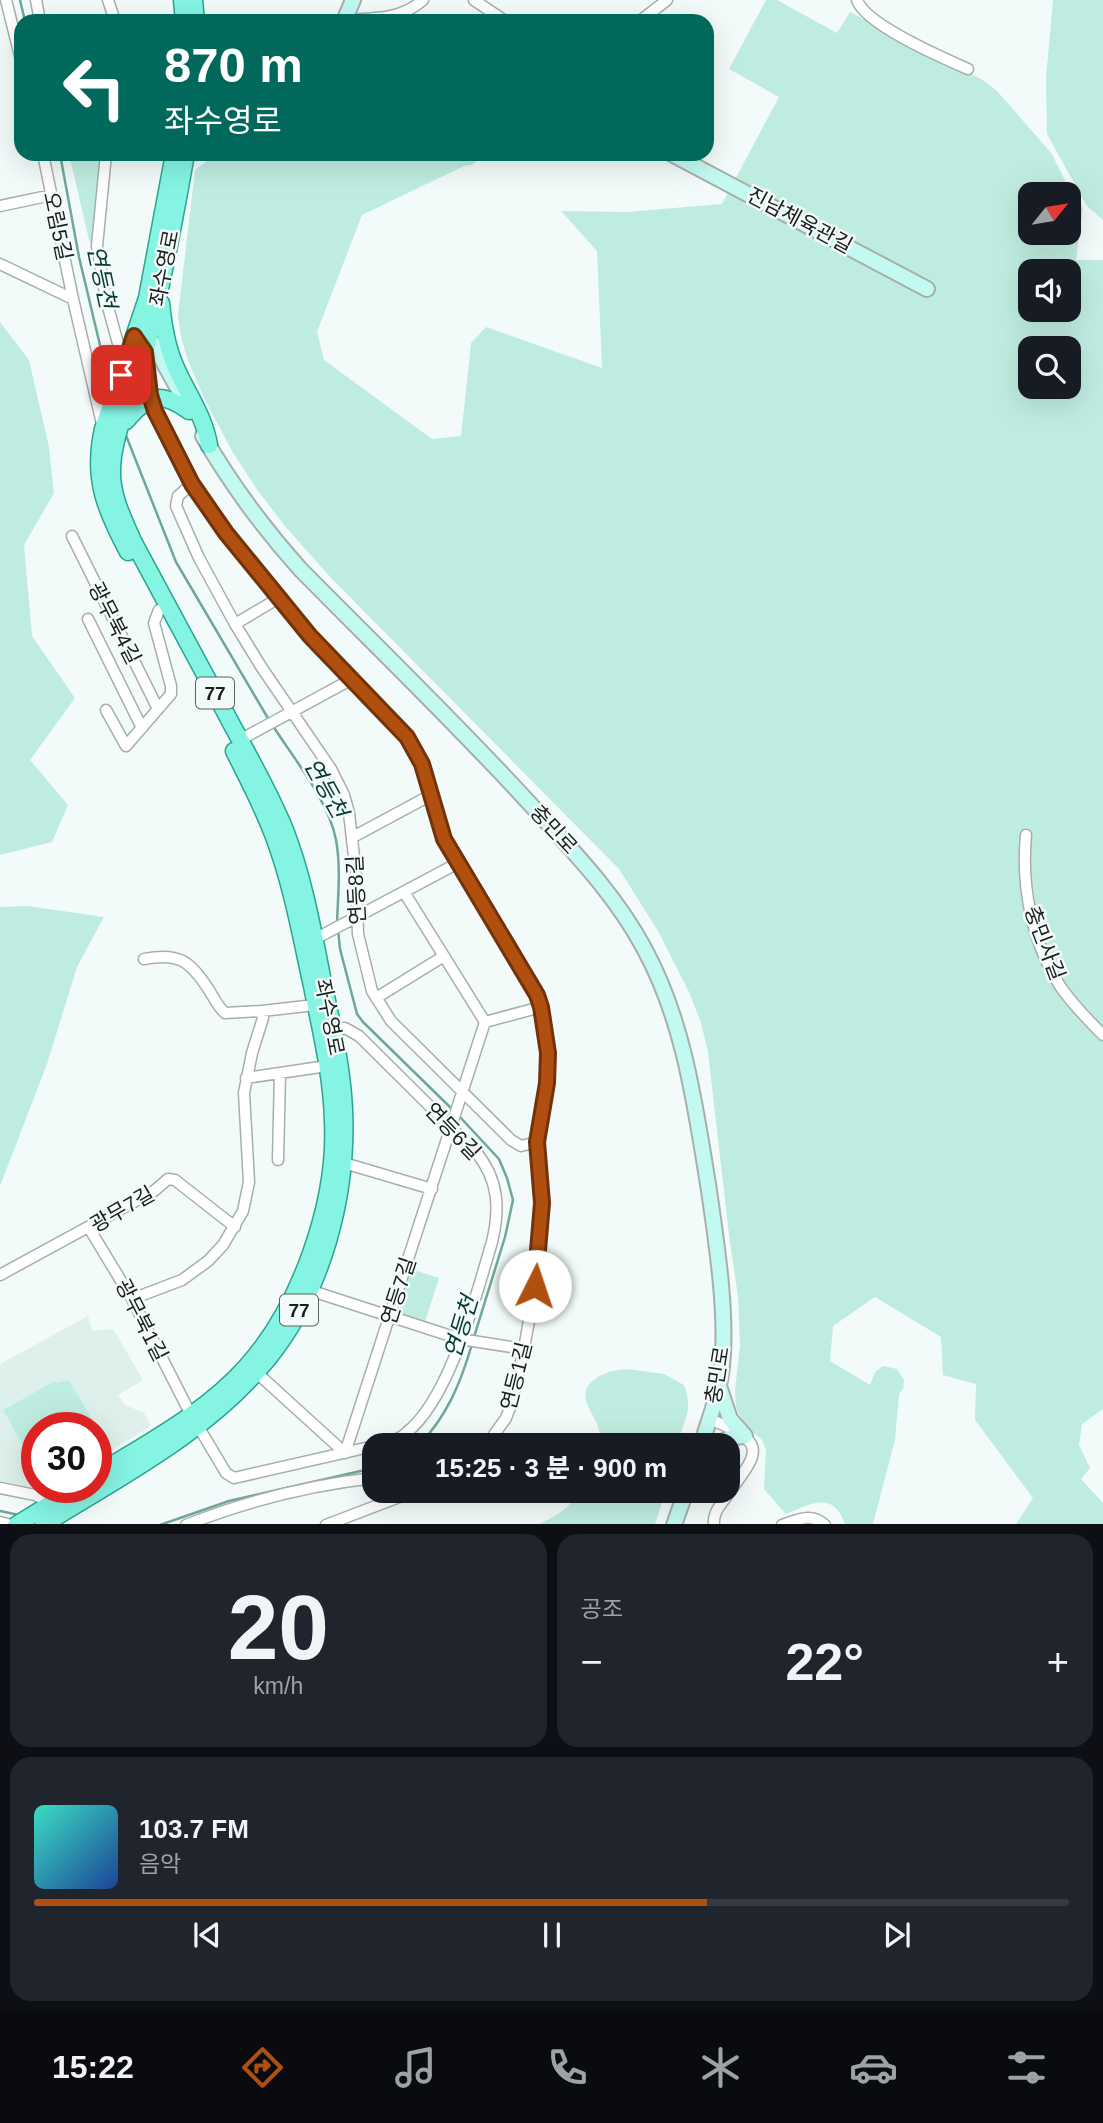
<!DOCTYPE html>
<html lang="ko">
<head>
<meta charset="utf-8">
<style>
	:root { --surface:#171b24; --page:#20242c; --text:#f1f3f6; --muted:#9ea1a6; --line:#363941; --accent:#b04f0f }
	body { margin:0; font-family:Helvetica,"Noto Sans KR",sans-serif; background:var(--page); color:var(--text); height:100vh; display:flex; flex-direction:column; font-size:26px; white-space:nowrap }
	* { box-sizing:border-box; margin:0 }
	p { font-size:23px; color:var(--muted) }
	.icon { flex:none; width:38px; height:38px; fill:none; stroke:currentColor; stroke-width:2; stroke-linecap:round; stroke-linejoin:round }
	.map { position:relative; height:1524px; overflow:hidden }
	.panel { display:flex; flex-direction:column; gap:10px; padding:10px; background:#0d0f14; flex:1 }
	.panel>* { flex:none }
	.hud { position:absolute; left:14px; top:14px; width:700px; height:147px; border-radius:21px; box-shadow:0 7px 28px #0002; background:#00695c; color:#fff; overflow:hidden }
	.needle { width:46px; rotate:60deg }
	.buttons { position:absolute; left:1018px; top:182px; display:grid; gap:14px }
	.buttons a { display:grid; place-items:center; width:63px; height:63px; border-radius:14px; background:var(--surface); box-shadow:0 7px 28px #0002; font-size:35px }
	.speed { position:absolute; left:21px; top:1412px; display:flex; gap:14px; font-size:35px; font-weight:700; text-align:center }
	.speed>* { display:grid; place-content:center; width:91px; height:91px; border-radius:50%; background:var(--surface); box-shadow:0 7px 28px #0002; line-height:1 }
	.speed .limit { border:10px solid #d22; background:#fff; color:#111 }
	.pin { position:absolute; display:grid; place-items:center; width:60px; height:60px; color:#fff; margin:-30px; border-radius:14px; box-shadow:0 4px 10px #0006 }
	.me { position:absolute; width:77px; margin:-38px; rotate:4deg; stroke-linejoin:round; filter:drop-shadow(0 0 5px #0008) }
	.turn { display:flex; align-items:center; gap:24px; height:147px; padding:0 35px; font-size:32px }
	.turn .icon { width:91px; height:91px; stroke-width:2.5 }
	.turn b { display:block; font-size:49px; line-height:60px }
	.big { font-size:52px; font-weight:800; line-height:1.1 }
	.panel .widget { flex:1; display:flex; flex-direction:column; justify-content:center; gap:10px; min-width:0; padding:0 24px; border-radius:21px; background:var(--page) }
	.panel .dial { align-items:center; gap:0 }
	.dial b { font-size:91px; line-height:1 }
	.song { display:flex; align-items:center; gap:21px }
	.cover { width:84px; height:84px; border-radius:10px; background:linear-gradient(135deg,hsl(170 70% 55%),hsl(220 70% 35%)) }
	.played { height:7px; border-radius:4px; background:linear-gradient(90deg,var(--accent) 65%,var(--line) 65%) }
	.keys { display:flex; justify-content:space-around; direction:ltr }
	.heat { display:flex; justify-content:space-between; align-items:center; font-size:38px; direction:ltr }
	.panel .tiles { flex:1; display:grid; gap:10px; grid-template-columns:1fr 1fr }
	.widget:last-child { grid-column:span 2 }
	.trip { position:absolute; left:362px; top:1433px; width:378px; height:70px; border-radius:21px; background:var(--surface); box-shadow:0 7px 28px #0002; font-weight:800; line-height:70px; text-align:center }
	.tab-bar { display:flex; height:112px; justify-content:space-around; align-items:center; background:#090b0e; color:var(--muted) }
	.tab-bar .icon { width:49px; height:49px }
	.tab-bar .active { color:var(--accent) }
	.tab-bar b { font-size:32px; color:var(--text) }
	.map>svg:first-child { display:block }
	.built { fill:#def0eb }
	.green { fill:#bfece1; fill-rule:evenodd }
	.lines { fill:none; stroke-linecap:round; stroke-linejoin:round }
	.stream { stroke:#70a69b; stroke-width:2.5 }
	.street-casing { stroke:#a7afad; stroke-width:13 }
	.secondary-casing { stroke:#a7afad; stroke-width:18 }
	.primary-casing { stroke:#2ba491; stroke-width:19 }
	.street { stroke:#fff; stroke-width:10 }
	.secondary { stroke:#c2f9f1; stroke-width:14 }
	.primary { stroke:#85f4e3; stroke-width:16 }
	.route-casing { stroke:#72330a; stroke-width:18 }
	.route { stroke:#b04f0f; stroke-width:12 }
	.labels { text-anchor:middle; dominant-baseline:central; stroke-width:5; stroke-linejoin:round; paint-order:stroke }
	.shield { fill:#f2fbf9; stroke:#5c605f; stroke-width:2 }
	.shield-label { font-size:19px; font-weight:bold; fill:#1b1e1d }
	.street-label { font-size:21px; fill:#1b1e1d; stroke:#f2fbf9 }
	.water-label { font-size:23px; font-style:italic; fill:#073b33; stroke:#f2fbf9 }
</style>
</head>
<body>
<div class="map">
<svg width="1103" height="1525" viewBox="0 0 1103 1525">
	<rect width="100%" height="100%" fill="#f2fbf9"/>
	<!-- built -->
	<path class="built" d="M88,1316L92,1331L113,1329L143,1380L118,1395L125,1405L144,1413L151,1426L96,1460V1428H37V1488H51L45,1491L0,1482V1364Z"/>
	<!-- green -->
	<path class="green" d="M766,0H777L837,33L850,12L983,80L997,91L1052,154L1070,191L1083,208L1076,260H1103V1409L1082,1424L1079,1445L1090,1468L1081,1479L1103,1503V1524H1016L1033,1498L975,1420L976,1384L943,1375L941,1337L875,1297L833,1326L830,1361L870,1385L875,1372L883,1366L897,1369L904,1380L903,1389L899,1394L895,1440L873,1524H845C833,1490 811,1504 786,1514L764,1489L766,1450L762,1440L745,1425L736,1408L735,1390L740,1345L738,1297L729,1235L708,1052L701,1023L689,992L658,931L619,869L332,579L285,526L258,491L232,451L205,400L188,361L181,337L178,315L195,170L216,154H477V160L472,165L464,166L362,215L317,332L324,360L432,439L461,436L471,343L486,327L602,368L597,251L561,211L626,212L722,204L779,97L729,69ZM1031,194H1069V233H1031ZM1031,271H1069V310H1031ZM1031,348H1069V387H1031Z
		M1053,0H1103V220L1087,206L1047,134L1046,78Z
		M69,154H102L92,237L90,244Z
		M0,322L29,360L49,447L54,493L24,545L32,636L75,698L30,760L68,805L52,842L0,855Z
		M27,906L104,917L77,967L47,1064L0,1186V907Z
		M411,1269L439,1278L424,1325L399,1317L396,1313Z
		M627,1369L664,1374L684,1385C695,1416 681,1418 679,1445H599C599,1440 600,1434 599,1429C593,1411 574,1394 595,1379C605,1372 615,1370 627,1369Z
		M69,1380L93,1421L81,1428H37V1453L30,1457L3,1410L55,1381L56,1383Z
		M578,1491H666L655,1524H539C556,1516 570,1509 578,1491Z"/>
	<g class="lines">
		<!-- stream -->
		<path class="stream" d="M20,0L25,21
			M60,154L79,257L110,387
			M125,433L176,562L269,720
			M273,726C294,759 329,801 336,840C341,867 338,896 337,923
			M338,929L340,949L357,1014L363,1022L454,1111
			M459,1116L499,1159L507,1178L513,1200L505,1237L474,1337
			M418,1446C447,1417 461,1382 472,1344
			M0,1511L19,1515
			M160,1525L229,1501L374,1468"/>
		<!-- street casing -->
		<g class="street-casing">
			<path id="street" d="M6,0L21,60
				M36,0L40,21
				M108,0L115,21
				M474,0L505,21
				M857,0C866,25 943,58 968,69
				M345,20C373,18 401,20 423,0
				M640,21L667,0
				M43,154L73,299
				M106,154L97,246L106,300L124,365
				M0,206L52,195
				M0,264L73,299L103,428
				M146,362C147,376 148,390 152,404C158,422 169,439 178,457C234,561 325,652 407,737C429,772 428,804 444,839L537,994L541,1007L548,1053L547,1083L537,1142L542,1203L535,1286L524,1349L511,1405L506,1418L486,1446
				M192,484L178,496L176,506L199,558L235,624L262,668L331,769L344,795L349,813L356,874L358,934L372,991L391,1021L511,1140L521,1146L537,1142
				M72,536L158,709
				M88,619L142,728
				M235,624L279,598
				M106,710L126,746L171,694V686L154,623L159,610
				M238,741L352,679
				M1026,835C1021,887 1032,942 1060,986C1072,1004 1088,1020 1103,1035
				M353,837L431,795
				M315,939L458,863
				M144,959C179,952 190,961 209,990C214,998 218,1007 225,1013L262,1011L315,1005
				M376,998L444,956
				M485,1022L541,1007
				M333,1029L345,1028L359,1036L476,1152C499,1180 500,1209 492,1242C476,1295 450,1399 406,1433C398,1441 387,1443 377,1446
				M246,1078L327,1066
				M278,1160L280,1073
				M344,1163L432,1189
				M89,1228L132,1299L191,1415
				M0,1275L154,1191L168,1179L175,1180L235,1227
				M309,1290L460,1339L524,1349
				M132,1299L182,1280L208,1261L223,1245L243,1211L249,1182L244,1093L252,1053L263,1018L262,1011
				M256,1372L345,1453
				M709,1419C773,1444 757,1453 724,1500C718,1508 713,1514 714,1525
				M198,1426L226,1473L234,1478L374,1446
				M345,1453L485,1022L404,892
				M0,1488L35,1495L53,1504
				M0,1522L11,1525
				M186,1525C247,1501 310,1485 374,1478
				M326,1525L415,1491
				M782,1525C798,1520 811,1512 825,1525"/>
		</g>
		<!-- secondary casing -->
		<g class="secondary-casing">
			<path id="secondary" d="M344,21L353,0
				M672,154L927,289
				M145,329L181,394
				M203,436C231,484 264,529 301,570C378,648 457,724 531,805C572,850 616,895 645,950C684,1022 695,1105 708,1184C716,1239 729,1320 721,1374C718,1398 708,1422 701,1446
				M719,1386L730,1419L745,1436
				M714,1446L732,1437L745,1436
				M674,1525L686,1491"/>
		</g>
		<!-- primary casing -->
		<g class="primary-casing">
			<path id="primary" d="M182,0L184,21
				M194,0L196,21
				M161,303C163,323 166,344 174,363C185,391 204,414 209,445
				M126,421C148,395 160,390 189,411
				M128,552C105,509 92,478 103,429L147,298L174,154
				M96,1475C148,1442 205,1413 246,1367C300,1308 337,1202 333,1122C332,1076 321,1031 312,986C301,936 292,885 274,837C263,807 248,779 234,751
				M16,1525L76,1488
				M43,1525C122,1476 208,1432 267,1360C323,1291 348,1196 344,1109C342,1066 332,1024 323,982C313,931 304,879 285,830C268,788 245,750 224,710C194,654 163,597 133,541C123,518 111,495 112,470C112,435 135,388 145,352C162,287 174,221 186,154"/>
		</g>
		<!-- street -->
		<use href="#street" class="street"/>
		<!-- secondary -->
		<use href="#secondary" class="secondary"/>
		<!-- primary -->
		<use href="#primary" class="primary"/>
	</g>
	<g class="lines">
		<!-- route casing -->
		<g class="route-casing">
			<path id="route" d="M121,375L134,336L145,352L150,395L155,411L192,484L226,533L310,636L407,737L422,764L444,839L537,995L541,1007L548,1053L547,1083L537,1142L542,1203L535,1286"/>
		</g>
		<!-- route -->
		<use href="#route" class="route"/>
	</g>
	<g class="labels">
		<!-- shield labels -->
		<g class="shield">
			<rect x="196" y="677.5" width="38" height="31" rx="5"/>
			<rect x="280" y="1294.5" width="38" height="31" rx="5"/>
		</g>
		<g class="shield-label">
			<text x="215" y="693">77</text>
			<text x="299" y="1310">77</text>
		</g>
		<!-- street labels -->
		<g class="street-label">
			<text transform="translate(800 220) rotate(28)">진남체육관길</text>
			<text transform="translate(58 226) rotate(78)">오림5길</text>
			<text transform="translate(164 268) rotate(-79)">좌수영로</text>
			<text transform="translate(115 623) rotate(63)">광무북4길</text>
			<text transform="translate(554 829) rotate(47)">충민로</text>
			<text transform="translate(356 890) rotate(-93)">연등8길</text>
			<text transform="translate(1045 943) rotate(69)">충민사길</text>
			<text transform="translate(330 1017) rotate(79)">좌수영로</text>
			<text transform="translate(453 1131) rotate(46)">연등6길</text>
			<text transform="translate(122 1209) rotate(-30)">광무7길</text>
			<text transform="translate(398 1291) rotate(-72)">연등7길</text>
			<text transform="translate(142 1320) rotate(63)">광무북1길</text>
			<text transform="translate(717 1375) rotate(-81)">충민로</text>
			<text transform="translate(516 1376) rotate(-76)">연등1길</text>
		</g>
		<!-- water labels -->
		<g class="water-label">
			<text transform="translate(102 277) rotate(78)">연등천</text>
			<text transform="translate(326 788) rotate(61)">연등천</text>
			<text transform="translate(461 1327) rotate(-73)">연등천</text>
		</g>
	</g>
</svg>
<div class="buttons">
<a><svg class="needle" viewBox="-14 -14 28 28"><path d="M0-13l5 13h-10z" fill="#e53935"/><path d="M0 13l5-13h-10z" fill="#9ea1a6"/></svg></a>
<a><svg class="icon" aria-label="sound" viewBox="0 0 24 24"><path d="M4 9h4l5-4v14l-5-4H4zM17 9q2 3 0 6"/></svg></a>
<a><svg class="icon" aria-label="search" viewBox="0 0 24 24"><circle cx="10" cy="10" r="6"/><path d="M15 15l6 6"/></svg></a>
</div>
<div class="speed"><div class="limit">30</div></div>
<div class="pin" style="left:121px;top:375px;background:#d93025"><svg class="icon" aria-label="arrive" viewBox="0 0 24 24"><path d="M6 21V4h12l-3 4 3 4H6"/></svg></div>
<svg class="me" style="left:535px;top:1286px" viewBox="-20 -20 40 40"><circle r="19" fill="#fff"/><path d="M0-13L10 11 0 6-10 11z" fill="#b04f0f"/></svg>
<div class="trip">15:25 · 3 분 · 900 m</div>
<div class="hud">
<div class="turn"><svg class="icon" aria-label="left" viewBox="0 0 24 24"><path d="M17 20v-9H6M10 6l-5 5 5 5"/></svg><div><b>870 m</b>좌수영로</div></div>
</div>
</div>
<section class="panel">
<div class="tiles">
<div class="widget dial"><b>20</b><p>km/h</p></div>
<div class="widget"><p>공조</p>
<div class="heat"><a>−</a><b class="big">22°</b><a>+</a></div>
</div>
<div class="widget">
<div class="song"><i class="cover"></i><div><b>103.7 FM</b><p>음악</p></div></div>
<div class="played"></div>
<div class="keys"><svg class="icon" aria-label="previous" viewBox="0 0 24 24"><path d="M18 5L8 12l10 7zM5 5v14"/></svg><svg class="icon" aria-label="pause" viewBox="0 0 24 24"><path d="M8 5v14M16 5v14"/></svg><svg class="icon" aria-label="next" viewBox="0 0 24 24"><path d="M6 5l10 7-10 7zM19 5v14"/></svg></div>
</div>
</div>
</section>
<nav class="tab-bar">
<b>15:22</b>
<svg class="icon active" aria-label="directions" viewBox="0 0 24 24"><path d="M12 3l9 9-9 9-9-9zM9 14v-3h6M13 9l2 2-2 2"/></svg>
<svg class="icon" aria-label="music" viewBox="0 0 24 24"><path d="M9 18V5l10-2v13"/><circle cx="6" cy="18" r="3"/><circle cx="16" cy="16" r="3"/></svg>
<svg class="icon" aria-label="phone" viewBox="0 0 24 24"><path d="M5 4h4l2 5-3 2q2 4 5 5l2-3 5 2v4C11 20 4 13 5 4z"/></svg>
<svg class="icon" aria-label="climate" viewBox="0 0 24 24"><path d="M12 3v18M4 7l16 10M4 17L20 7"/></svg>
<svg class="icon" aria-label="car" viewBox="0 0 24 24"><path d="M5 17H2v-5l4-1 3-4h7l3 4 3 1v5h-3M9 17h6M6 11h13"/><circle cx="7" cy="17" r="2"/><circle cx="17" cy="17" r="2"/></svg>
<svg class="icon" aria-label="filters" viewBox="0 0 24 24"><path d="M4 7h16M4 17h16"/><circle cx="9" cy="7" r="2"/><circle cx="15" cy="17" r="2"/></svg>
</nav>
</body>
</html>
